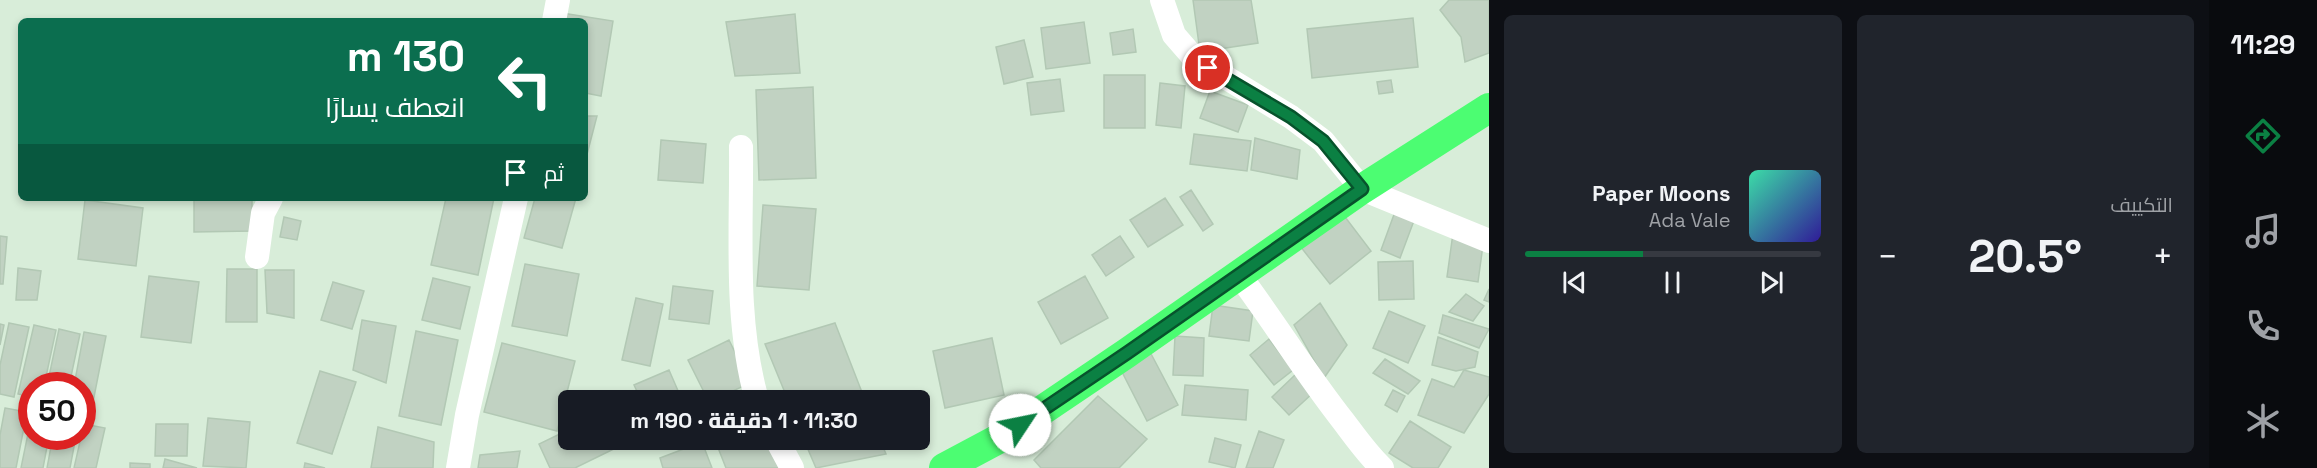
<!DOCTYPE html>
<html lang="ar">
<head>
<meta charset="utf-8">
<style>
	:root { --surface:#171b24; --page:#20242c; --text:#f1f3f6; --muted:#9ea1a6; --line:#363941; --accent:#0b8043 }
	body { margin:0; font-family:"Space Grotesk",Cairo,sans-serif; background:var(--page); color:var(--text); direction:rtl; height:100vh; display:flex; flex-direction:column; font-size:22px; white-space:nowrap }
	* { box-sizing:border-box; margin:0 }
	p { font-size:20px; color:var(--muted) }
	.icon { flex:none; width:33px; height:33px; fill:none; stroke:currentColor; stroke-width:2; stroke-linecap:round; stroke-linejoin:round }
	.map { position:relative; flex:1; overflow:hidden; direction:ltr }
	.drawer { display:flex; flex-direction:column; gap:15px; padding:15px; background:#0d0f14; width:720px }
	.drawer>* { flex:none }
	.hud { position:absolute; left:18px; top:18px; width:570px; height:183px; border-radius:9px; box-shadow:0 3px 9px #0003; direction:rtl; background:#0b6e4f; color:#fff; overflow:hidden }
	.speed { position:absolute; left:18px; top:372px; display:flex; gap:12px; font-size:30px; font-weight:700; text-align:center }
	.speed>* { display:grid; place-content:center; width:78px; height:78px; border-radius:50%; background:var(--surface); box-shadow:0 3px 9px #0003; line-height:1 }
	.speed .limit { border:9px solid #d22; background:#fff; color:#111 }
	.pin { position:absolute; display:grid; place-items:center; width:51px; height:51px; color:#fff; margin:-26px; border:3px solid #fff; border-radius:50%; box-shadow:0 2px 6px #0007 }
	.me { position:absolute; width:66px; margin:-33px; rotate:56deg; stroke-linejoin:round; filter:drop-shadow(0 0 4px #0008) }
	.turn { display:flex; align-items:center; gap:21px; height:126px; padding:0 24px; font-size:27px }
	.turn .icon { width:78px; height:78px; stroke-width:2.5 }
	.turn b { display:block; font-size:42px; line-height:51px }
	.then { display:flex; align-items:center; height:57px; padding:0 24px; background:#0003; gap:12px; font-size:22px }
	.big { font-size:45px; font-weight:800; line-height:1.1 }
	.drawer .tile { flex:1; display:flex; flex-direction:column; justify-content:center; gap:9px; min-width:0; padding:0 21px; border-radius:9px; background:var(--page) }
	.song { display:flex; align-items:center; gap:18px }
	.cover { width:72px; height:72px; border-radius:9px; background:linear-gradient(135deg,hsl(160 70% 55%),hsl(250 70% 35%)) }
	.played { height:6px; border-radius:3px; background:linear-gradient(90deg,var(--accent) 40%,var(--line) 40%) }
	.keys { display:flex; justify-content:space-around; direction:ltr }
	.heat { display:flex; justify-content:space-between; align-items:center; font-size:33px; direction:ltr }
	.drawer .tiles { flex:1; display:grid; gap:15px; grid-template-columns:repeat(2,1fr) }
	.trip { position:absolute; left:558px; top:390px; width:372px; height:60px; border-radius:9px; background:var(--surface); box-shadow:0 3px 9px #0003; font-weight:800; line-height:60px; text-align:center; direction:rtl }
	main { display:flex; flex:1; min-height:0 }
	.tabs { display:flex; flex-direction:column; width:108px; justify-content:space-around; align-items:center; background:#090b0e; color:var(--muted) }
	.tabs .icon { width:42px; height:42px }
	.tabs .on { color:var(--accent) }
	.tabs b { font-size:27px; color:var(--text) }
	.map>svg:first-child { display:block }
	.building { fill:#c1d2c2; stroke:#b2c8b4; stroke-width:1.5 }
	.lines { fill:none; stroke-linecap:round; stroke-linejoin:round }
	.minor { stroke:#fff; stroke-width:24 }
	.major { stroke:#4cfd72; stroke-width:30 }
	.route-casing { stroke:#07532c; stroke-width:15 }
	.route { stroke:#0b8043; stroke-width:10 }
</style>
</head>
<body>
<main>
<nav class="tabs">
<b>11:29</b>
<svg class="icon on" aria-label="directions" viewBox="0 0 24 24"><path d="M12 3l9 9-9 9-9-9zM9 14v-3h6M13 9l2 2-2 2"/></svg>
<svg class="icon" aria-label="music" viewBox="0 0 24 24"><path d="M9 18V5l10-2v13"/><circle cx="6" cy="18" r="3"/><circle cx="16" cy="16" r="3"/></svg>
<svg class="icon" aria-label="phone" viewBox="0 0 24 24"><path d="M5 4h4l2 5-3 2q2 4 5 5l2-3 5 2v4C11 20 4 13 5 4z"/></svg>
<svg class="icon" aria-label="climate" viewBox="0 0 24 24"><path d="M12 3v18M4 7l16 10M4 17L20 7"/></svg>
</nav>
<section class="drawer">
<div class="tiles">
<div class="tile"><p>التكييف</p>
<div class="heat"><a>−</a><b class="big">20.5°</b><a>+</a></div>
</div>
<div class="tile">
<div class="song"><i class="cover"></i><div><b>Paper Moons</b><p>Ada Vale</p></div></div>
<div class="played"></div>
<div class="keys"><svg class="icon" aria-label="previous" viewBox="0 0 24 24"><path d="M18 5L8 12l10 7zM5 5v14"/></svg><svg class="icon" aria-label="pause" viewBox="0 0 24 24"><path d="M8 5v14M16 5v14"/></svg><svg class="icon" aria-label="next" viewBox="0 0 24 24"><path d="M6 5l10 7-10 7zM19 5v14"/></svg></div>
</div>
</div>
</section>
<div class="map">
<svg width="1489" height="468" viewBox="0 0 1489 468">
	<rect width="100%" height="100%" fill="#d8edd9"/>
	<!-- building -->
	<path class="building" d="M1193,0H1251L1258,43L1200,52Z
		M1449,0H1489V53L1465,62L1461,37L1440,10Z
		M562,13L613,21L601,96L585,93V21H561Z
		M795,14L800,73L735,76L726,22Z
		M1413,18L1418,67L1312,78L1307,29Z
		M1084,22L1090,63L1046,69L1041,28Z
		M1133,29L1136,52L1113,55L1110,33Z
		M1024,40L1033,77L1004,84L996,47Z
		M1104,75H1145V128H1104Z
		M1060,79L1064,111L1031,115L1027,83Z
		M1391,80L1393,92L1379,94L1377,82Z
		M1160,83L1185,86L1181,128L1156,125Z
		M813,87L816,178L759,180L756,90Z
		M1210,91L1248,105L1238,132L1200,118Z
		M585,116H597L585,162Z
		M1194,134L1251,141L1247,171L1190,164Z
		M1255,138L1300,150L1297,179L1251,170Z
		M661,140L706,144L703,183L658,180Z
		M1191,190L1213,224L1203,231L1180,197Z
		M194,198H252V231L194,232Z
		M446,198H494L478,275L431,265Z
		M535,198H576L562,248L524,238Z
		M1165,198L1183,225L1148,247L1130,220Z
		M85,200L143,208L136,266L78,259Z
		M763,205L816,209L809,290L757,286Z
		M1396,209L1415,218L1400,258L1381,250Z
		M1342,213L1371,251L1330,284L1300,246Z
		M284,217L301,221L297,240L280,237Z
		M1453,233L1483,245L1478,282L1447,277Z
		M0,236L7,237L3,284H0Z
		M1120,236L1134,257L1106,276L1092,255Z
		M1413,261L1414,299L1379,300L1378,262Z
		M525,264L579,274L567,336L512,326Z
		M18,268L41,271L37,300H16Z
		M227,269H257V322H226Z
		M265,270H294V318L267,313Z
		M149,276L199,282L191,343L141,337Z
		M1085,276L1108,318L1061,344L1038,302Z
		M433,278L470,287L460,329L422,320Z
		M333,282L364,291L352,329L321,320Z
		M673,286L713,291L709,324L669,319Z
		M1489,289V302L1484,300Z
		M1466,294L1484,306L1473,321L1449,312Z
		M636,298L663,304L650,366L622,360Z
		M1320,303L1347,345L1324,378L1294,325Z
		M1213,305L1253,311L1249,341L1209,336Z
		M1389,311L1425,326L1408,363L1373,348Z
		M1443,315L1489,329L1479,348L1439,333Z
		M362,320L396,326L386,383L353,370Z
		M9,323L29,327L14,397L0,394V365Z
		M835,323L865,400H788L765,344Z
		M0,324L4,325L0,345Z
		M34,325L56,330L44,386H32V397L18,394Z
		M59,329L80,334L69,386H47Z
		M416,331L458,340L441,425L399,416Z
		M84,332L106,336L92,407L82,405V386H74Z
		M1175,336L1204,338L1203,376L1173,375Z
		M1438,337L1478,352L1475,367L1456,371L1432,365Z
		M992,338L1004,395L945,408L933,351Z
		M1269,339L1293,370L1274,385L1250,355Z
		M729,340L750,383L714,400H708L688,360Z
		M502,343L575,361L557,431L484,412Z
		M1149,350L1178,405L1147,421L1119,366Z
		M1385,359L1420,381L1408,394L1373,373Z
		M669,370L682,400H641L634,385Z
		M1464,370L1489,377V394L1464,433L1418,415L1432,379L1454,387Z
		M320,371L356,382L332,454L297,443Z
		M1297,373L1314,392L1289,415L1272,397Z
		M1185,385L1248,390L1246,420L1182,415Z
		M1393,390L1405,396L1397,412L1385,405Z
		M1098,396L1147,439L1119,468H1041L1034,460Z
		M5,408L27,412L16,468H0V435Z
		M32,414V436H49L43,468H21Z
		M208,418L250,422L246,468L203,466Z
		M1410,421L1451,447L1438,468H1413L1389,453Z
		M84,424L105,428L96,468H74Z
		M156,424H188L187,456H155Z
		M378,427L434,442L433,468H371Z
		M568,430V440H626L628,442L575,468H550L539,444Z
		M1259,431L1284,440L1273,468H1246Z
		M53,436H76L70,468H47Z
		M1215,438L1241,445L1235,468L1209,462Z
		M715,440H771L781,468H726Z
		M804,440H880L886,454L816,468Z
		M702,442L712,468H663L660,458Z
		M520,451L517,468H478L480,455Z
		M165,459L197,468H163Z
		M130,463L150,464V468H130Z
		M305,463L325,468H304Z"/>
	<g class="lines">
		<!-- minor -->
		<path class="minor" d="M1162,0L1174,35L1194,58L1291,117L1323,141L1362,189L1489,241
			M554,21L558,0
			M741,147C742,231 734,319 757,400
			M257,257L263,213L271,198
			M1239,275C1275,323 1306,374 1344,422C1356,438 1368,455 1382,468
			M777,440L792,468
			M458,468L467,415L516,198"/>
		<!-- major -->
		<path class="major" d="M944,468L1004,436L1127,353L1362,189L1489,108"/>
	</g>
	<g class="lines">
		<!-- route casing -->
		<g class="route-casing">
			<path id="route" d="M1020,425L1127,353L1362,189L1323,141L1291,117L1208,68"/>
		</g>
		<!-- route -->
		<use href="#route" class="route"/>
	</g>
</svg>
<div class="speed"><div class="limit">50</div></div>
<div class="pin" style="left:1208px;top:68px;background:#d93025"><svg class="icon" aria-label="arrive" viewBox="0 0 24 24"><path d="M6 21V4h12l-3 4 3 4H6"/></svg></div>
<svg class="me" style="left:1020px;top:425px" viewBox="-20 -20 40 40"><circle r="19" fill="#fff"/><path d="M0-13L10 11 0 6-10 11z" fill="#0b8043"/></svg>
<div class="trip">11:30 · 1 دقيقة · 190 m</div>
<div class="hud">
<div class="turn"><svg class="icon" aria-label="left" viewBox="0 0 24 24"><path d="M17 20v-9H6M10 6l-5 5 5 5"/></svg><div><b>130 m</b>انعطف يسارًا</div></div>
<div class="then">ثم<svg class="icon" aria-label="arrive" viewBox="0 0 24 24"><path d="M6 21V4h12l-3 4 3 4H6"/></svg></div>
</div>
</div>
</main>
</body>
</html>
